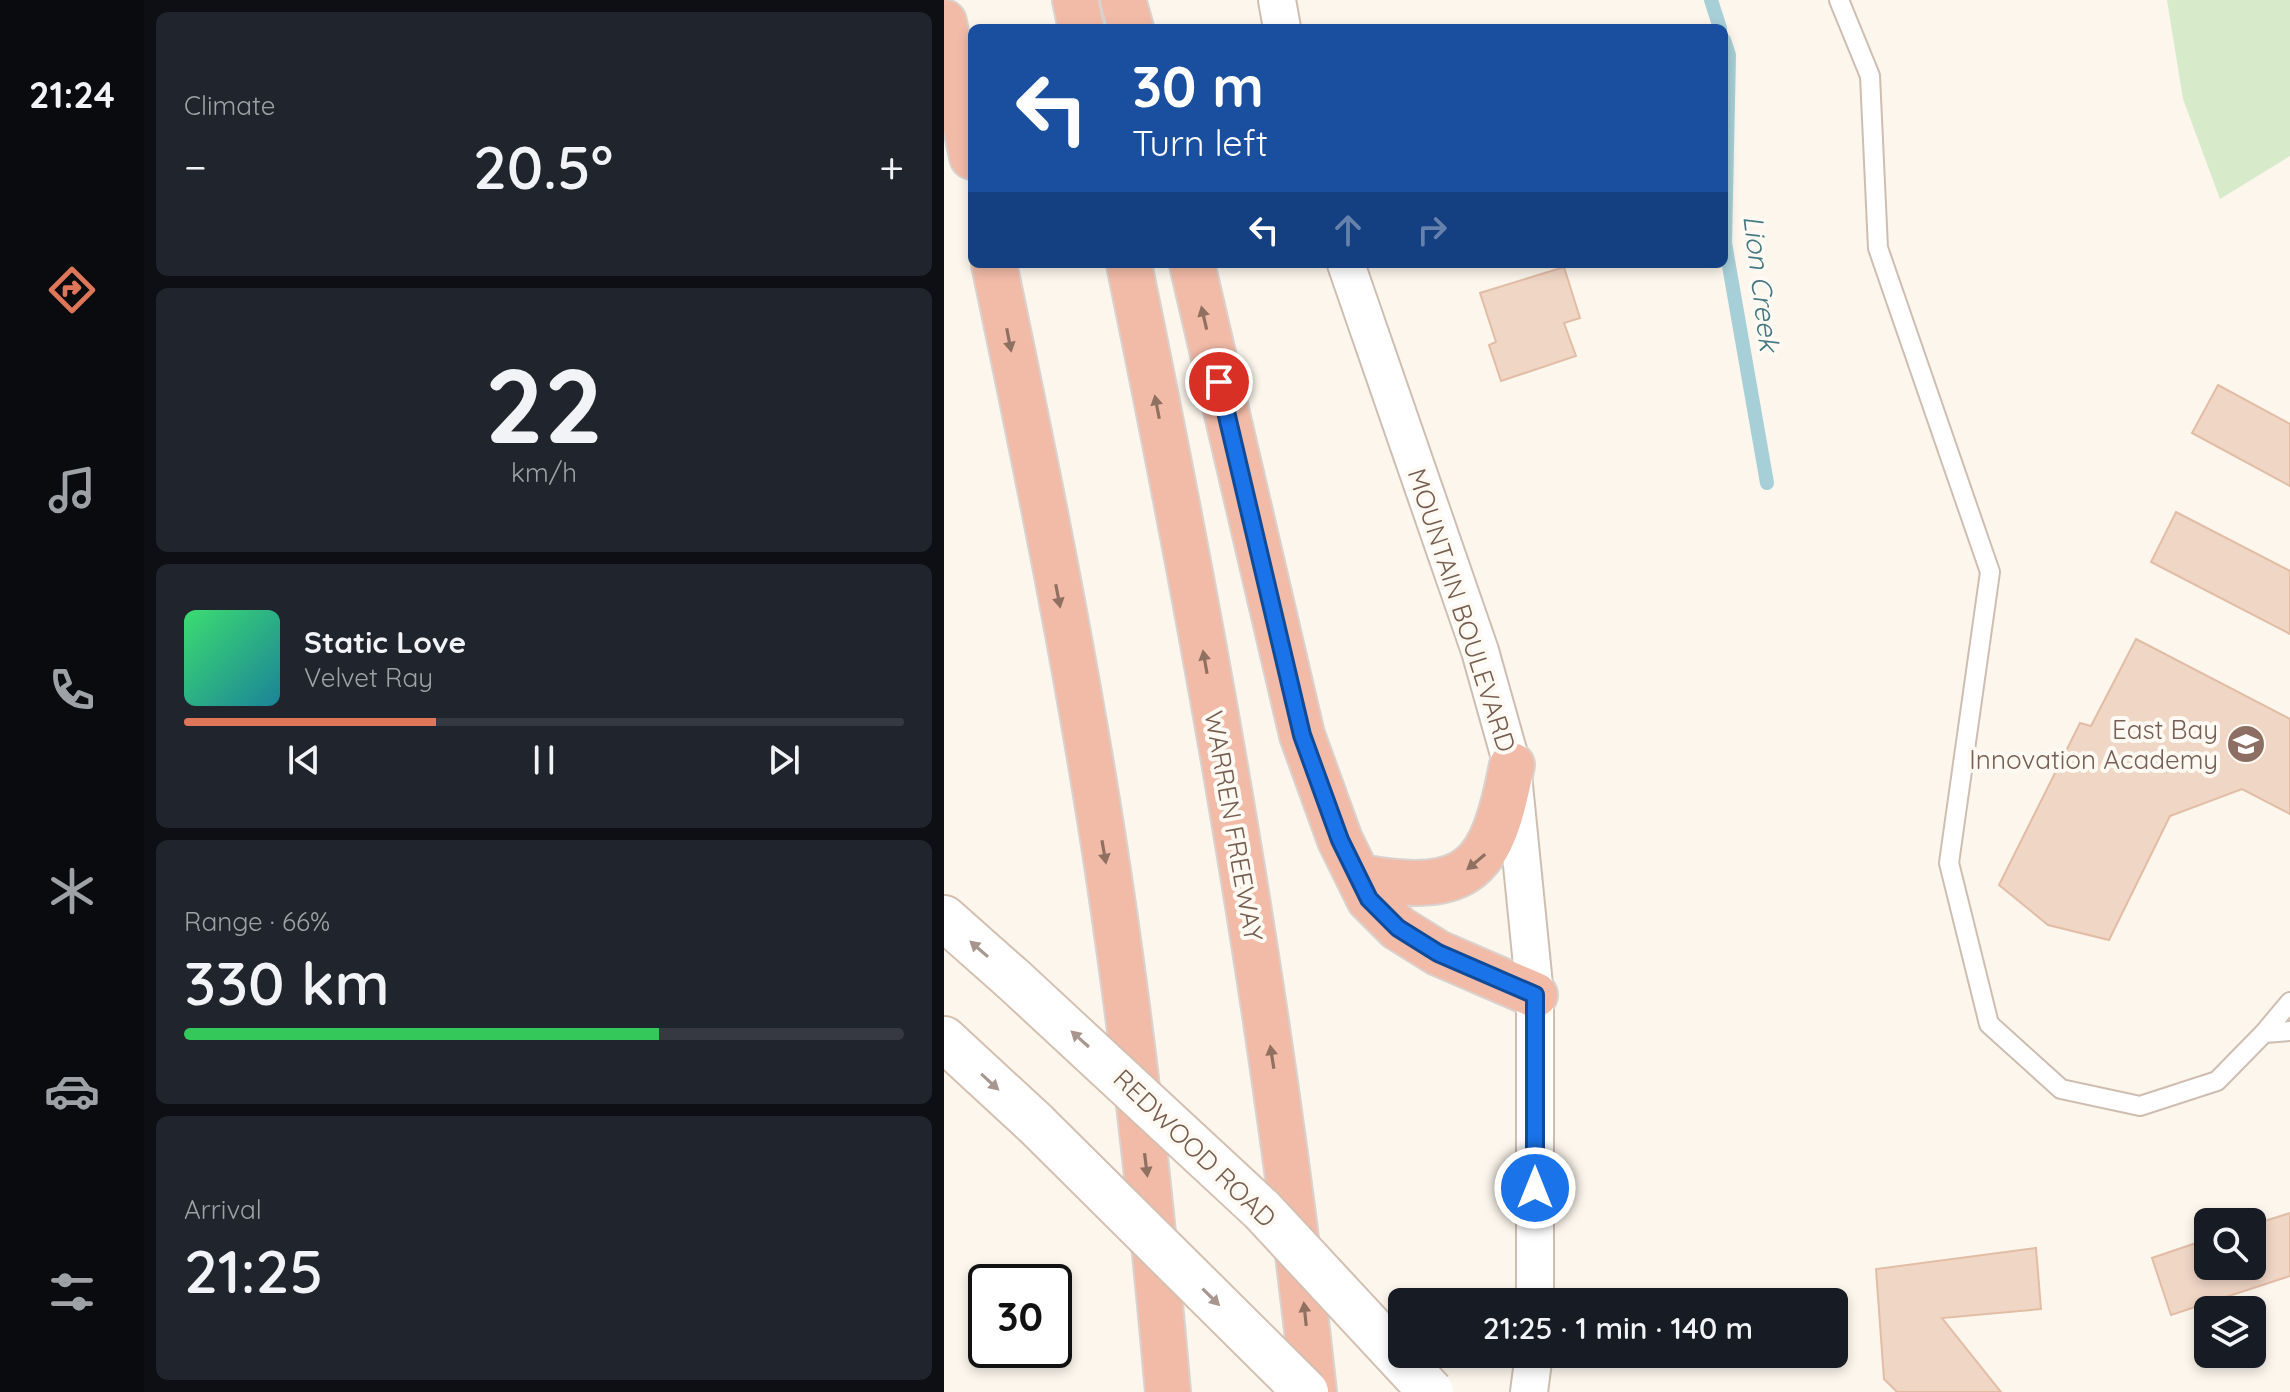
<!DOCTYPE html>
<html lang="en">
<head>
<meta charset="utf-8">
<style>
	:root { --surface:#171b24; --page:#20242c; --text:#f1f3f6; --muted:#9ea1a6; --line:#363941; --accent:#de7759 }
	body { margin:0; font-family:Quicksand,sans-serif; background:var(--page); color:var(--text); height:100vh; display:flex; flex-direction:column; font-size:30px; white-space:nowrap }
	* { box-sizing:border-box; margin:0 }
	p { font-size:26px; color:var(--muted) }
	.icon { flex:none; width:44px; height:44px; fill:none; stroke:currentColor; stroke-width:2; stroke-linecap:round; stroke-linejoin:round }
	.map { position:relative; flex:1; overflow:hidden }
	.details { display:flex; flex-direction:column; gap:12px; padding:12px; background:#0d0f14; width:800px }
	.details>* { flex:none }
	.guide { position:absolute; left:24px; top:24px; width:760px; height:244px; border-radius:12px; box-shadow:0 4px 12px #0003; background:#1a4fa0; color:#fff; overflow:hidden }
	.buttons { position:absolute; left:1250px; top:1208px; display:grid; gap:16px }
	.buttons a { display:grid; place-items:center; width:72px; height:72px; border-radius:12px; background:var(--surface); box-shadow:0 4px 12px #0003; font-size:40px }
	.speed { position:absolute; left:24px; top:1264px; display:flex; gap:16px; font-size:40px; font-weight:700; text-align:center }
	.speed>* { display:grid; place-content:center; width:104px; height:104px; border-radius:50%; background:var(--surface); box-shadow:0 4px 12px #0003; line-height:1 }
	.speed .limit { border:4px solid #111; border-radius:12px; background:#fff; color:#111 }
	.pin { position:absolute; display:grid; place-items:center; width:68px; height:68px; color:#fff; margin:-34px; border:4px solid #fff; border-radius:50%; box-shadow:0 2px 8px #0007 }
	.me { position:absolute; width:88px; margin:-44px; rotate:0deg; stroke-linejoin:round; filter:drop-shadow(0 0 6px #0008) }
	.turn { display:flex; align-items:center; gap:28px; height:168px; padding:0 32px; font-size:36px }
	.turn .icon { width:104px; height:104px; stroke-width:2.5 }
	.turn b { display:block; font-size:56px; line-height:68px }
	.lanes { display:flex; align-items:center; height:76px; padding:0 32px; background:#0003; justify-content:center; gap:40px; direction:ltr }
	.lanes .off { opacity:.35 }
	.big { font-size:60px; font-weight:600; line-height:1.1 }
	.details .widget { flex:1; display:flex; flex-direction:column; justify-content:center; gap:12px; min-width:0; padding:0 28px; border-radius:12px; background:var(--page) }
	.details .dial { align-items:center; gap:0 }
	.dial b { font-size:104px; line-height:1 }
	.song { display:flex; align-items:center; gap:24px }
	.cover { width:96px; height:96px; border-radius:12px; background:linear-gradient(135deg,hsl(140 70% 55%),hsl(190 70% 35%)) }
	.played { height:8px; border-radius:4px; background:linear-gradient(90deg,var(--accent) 35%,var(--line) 35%) }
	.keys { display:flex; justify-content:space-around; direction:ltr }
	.heat { display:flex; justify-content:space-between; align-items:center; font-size:44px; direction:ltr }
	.charge { height:12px; border-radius:6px; background:linear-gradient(90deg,#34c759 66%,var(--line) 0) }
	.trip { position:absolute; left:444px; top:1288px; width:460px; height:80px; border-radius:12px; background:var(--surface); box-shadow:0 4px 12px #0003; font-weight:600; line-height:80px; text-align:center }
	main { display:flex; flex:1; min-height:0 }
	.menu { display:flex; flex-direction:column; width:144px; justify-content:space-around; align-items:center; background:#090b0e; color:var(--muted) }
	.menu .icon { width:56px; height:56px }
	.menu .on { color:var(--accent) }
	.menu b { font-size:36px; color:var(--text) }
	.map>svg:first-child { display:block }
	.green { fill:#d7eaca }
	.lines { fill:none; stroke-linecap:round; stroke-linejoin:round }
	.stream { stroke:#a7cfd7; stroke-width:14 }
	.building { fill:#f0d6c5; stroke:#e2bda6; stroke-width:2 }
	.lane-casing { stroke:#cebeb1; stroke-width:22 }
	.street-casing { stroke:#cebeb1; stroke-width:40 }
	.secondary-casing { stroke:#d4c0b1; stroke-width:48 }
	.highway-casing { stroke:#d9d2ce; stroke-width:48 }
	.lane { stroke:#fff; stroke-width:18 }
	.street { stroke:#fff; stroke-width:36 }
	.secondary { stroke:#fff; stroke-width:44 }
	.highway { stroke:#f2bba7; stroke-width:44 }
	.secondary-bridge-casing { stroke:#d4c0b1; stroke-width:48; stroke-linecap:butt }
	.secondary-bridge { stroke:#fff; stroke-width:44 }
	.oneway { fill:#907061 }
	.oneway2 { fill:#a7968d }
	.route-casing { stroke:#114b97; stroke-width:20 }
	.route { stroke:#1a73e8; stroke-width:14 }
	.labels { text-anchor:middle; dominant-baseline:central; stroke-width:8; stroke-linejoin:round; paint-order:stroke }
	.street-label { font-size:26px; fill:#775d4f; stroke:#fefaf3 }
	.education-label { font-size:26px; fill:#785e54; stroke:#fefaf3; text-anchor:end }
	.water-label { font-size:28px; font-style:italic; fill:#467781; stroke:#fefaf3 }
</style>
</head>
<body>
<main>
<nav class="menu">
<b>21:24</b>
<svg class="icon on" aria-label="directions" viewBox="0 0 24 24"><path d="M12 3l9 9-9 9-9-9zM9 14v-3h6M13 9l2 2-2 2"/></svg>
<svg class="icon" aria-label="music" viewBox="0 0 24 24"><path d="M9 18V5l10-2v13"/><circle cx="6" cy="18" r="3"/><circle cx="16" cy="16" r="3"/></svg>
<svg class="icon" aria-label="phone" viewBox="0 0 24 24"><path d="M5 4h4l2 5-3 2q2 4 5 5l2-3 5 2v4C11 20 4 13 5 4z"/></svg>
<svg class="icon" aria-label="climate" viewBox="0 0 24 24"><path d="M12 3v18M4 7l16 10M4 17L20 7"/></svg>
<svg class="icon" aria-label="car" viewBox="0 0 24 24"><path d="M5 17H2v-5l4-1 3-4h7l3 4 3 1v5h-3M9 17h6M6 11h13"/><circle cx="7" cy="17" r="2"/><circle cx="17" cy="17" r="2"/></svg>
<svg class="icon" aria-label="filters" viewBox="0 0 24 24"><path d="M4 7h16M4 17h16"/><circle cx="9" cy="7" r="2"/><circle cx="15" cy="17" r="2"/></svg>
</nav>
<section class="details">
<div class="widget"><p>Climate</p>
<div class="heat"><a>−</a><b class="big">20.5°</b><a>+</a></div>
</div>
<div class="widget dial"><b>22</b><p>km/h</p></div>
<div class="widget">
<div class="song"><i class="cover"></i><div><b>Static Love</b><p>Velvet Ray</p></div></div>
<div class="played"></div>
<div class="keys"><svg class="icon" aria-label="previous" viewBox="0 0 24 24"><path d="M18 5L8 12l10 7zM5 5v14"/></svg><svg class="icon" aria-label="pause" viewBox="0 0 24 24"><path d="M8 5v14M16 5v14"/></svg><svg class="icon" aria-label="next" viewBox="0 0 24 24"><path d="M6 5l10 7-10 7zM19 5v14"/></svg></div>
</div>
<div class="widget"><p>Range · 66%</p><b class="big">330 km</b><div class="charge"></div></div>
<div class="widget"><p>Arrival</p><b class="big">21:25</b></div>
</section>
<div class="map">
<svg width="1346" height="1392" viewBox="0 0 1346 1392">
	<rect width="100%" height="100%" fill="#fcf6ec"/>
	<!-- green -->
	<path class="green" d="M1223,0H1346V156L1276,199L1239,99Z"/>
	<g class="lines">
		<!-- stream -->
		<path class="stream" d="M767,0L776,28
			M780,40L785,55L781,243L823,483"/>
	</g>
	<!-- building -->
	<path class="building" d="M620,267L636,318L620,323L632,356L557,381L545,345L552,342L536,293Z
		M1274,385L1346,424V486L1248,433Z
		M1232,512L1346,571V634L1207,562Z
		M1192,639L1346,719V814L1298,789L1226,816L1165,940L1104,925L1055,885L1136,723L1147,726Z
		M1346,1213V1276L1227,1315L1208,1258L1264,1239V1266H1308V1225Z
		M1092,1248L1097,1309L998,1318L1057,1392H953L940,1379L932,1269Z"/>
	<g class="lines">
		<!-- lane casing -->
		<g class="lane-casing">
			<path id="lane" d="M895,0L926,76L934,248L1046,572L1005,863L1045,1024L1117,1089L1196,1106L1273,1081L1320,1033L1346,1031
				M1320,1033L1346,1002"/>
		</g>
		<!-- street casing -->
		<g class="street-casing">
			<path id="street" d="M333,0L338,28
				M402,264L536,651L568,765L591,995V1302
				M585,1392L590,1354"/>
		</g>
		<!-- secondary casing -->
		<g class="secondary-casing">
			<path id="secondary" d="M0,918L70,980
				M0,1039L92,1124"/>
		</g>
		<!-- highway casing -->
		<g class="highway-casing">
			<path id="highway" d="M131,0L137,28
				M179,0L187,28
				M0,22L28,157
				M50,264C95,478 139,695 170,912C193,1071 210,1232 224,1392
				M185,264C262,637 329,1013 370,1392
				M248,264L358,735L396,840L425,899L454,928L494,953L591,995
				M416,877C528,897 548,868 568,765"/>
		</g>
		<!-- lane -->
		<use href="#lane" class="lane"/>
		<!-- street -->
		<use href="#street" class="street"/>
		<!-- secondary -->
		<use href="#secondary" class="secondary"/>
		<!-- highway -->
		<use href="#highway" class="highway"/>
		<!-- secondary-bridge casing -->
		<g class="secondary-bridge-casing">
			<path id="secondary-bridge" d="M70,980L318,1210L487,1392
				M92,1124L362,1392"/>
		</g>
		<!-- secondary-bridge -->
		<use href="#secondary-bridge" class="secondary-bridge"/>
	</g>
	<!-- one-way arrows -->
	<defs><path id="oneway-solid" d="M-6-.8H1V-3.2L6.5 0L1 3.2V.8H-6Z" transform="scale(2)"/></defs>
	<g class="oneway">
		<use href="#oneway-solid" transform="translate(260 318) rotate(-103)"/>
		<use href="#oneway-solid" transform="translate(65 340) rotate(79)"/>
		<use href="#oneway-solid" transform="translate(213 407) rotate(-101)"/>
		<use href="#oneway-solid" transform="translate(114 596) rotate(79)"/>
		<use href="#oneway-solid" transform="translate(261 662) rotate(-100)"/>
		<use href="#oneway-solid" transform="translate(160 852) rotate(80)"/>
		<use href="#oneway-solid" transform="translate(532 862) rotate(140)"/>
		<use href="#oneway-solid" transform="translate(328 1057) rotate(-99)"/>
		<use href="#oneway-solid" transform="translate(202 1165) rotate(83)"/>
		<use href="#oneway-solid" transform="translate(361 1314) rotate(-96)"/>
	</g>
	<g class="oneway2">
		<use href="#oneway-solid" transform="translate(35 949) rotate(-139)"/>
		<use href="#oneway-solid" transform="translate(136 1039) rotate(-138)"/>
		<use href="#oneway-solid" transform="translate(46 1082) rotate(43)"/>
		<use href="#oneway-solid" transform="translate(267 1297) rotate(45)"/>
	</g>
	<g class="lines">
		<!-- route casing -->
		<g class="route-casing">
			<path id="route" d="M275,382L358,735L396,840L425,899L454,928L494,953L591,995V1188"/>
		</g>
		<!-- route -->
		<use href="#route" class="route"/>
	</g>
	<!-- icons -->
	<defs>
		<g id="school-disc" transform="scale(2)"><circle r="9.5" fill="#8d6e63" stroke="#fefaf3"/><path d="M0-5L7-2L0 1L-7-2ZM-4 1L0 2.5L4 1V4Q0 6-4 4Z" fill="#fff"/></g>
	</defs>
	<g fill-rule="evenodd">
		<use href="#school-disc" x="1302" y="744"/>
	</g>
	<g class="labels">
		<!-- street labels -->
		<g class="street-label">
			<text transform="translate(518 610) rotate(72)">MOUNTAIN BOULEVARD</text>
			<text transform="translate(290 826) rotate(80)">WARREN FREEWAY</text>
			<text transform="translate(251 1148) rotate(44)">REDWOOD ROAD</text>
		</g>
		<!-- education labels -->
		<g class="education-label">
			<text x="1274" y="729">East Bay<tspan x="1274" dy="30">Innovation Academy</tspan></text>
		</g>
		<!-- water labels -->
		<g class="water-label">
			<text transform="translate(818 283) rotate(83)">Lion Creek</text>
		</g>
	</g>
</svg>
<div class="buttons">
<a><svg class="icon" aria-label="search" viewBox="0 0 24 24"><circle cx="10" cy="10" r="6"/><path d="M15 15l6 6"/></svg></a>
<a><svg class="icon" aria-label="layers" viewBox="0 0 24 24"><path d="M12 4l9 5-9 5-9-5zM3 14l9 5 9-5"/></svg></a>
</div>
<div class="speed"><div class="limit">30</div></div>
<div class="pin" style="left:275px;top:382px;background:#d93025"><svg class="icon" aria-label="arrive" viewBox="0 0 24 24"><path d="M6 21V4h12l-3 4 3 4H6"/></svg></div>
<svg class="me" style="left:591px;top:1188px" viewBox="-20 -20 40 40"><circle r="17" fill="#1a73e8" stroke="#fff" stroke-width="3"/><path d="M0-11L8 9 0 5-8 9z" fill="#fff"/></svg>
<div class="trip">21:25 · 1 min · 140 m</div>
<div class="guide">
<div class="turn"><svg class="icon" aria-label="left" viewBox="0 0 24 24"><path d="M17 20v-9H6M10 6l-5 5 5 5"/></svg><div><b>30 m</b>Turn left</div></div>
<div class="lanes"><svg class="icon" aria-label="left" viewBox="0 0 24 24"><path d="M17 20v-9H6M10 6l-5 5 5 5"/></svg><svg class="icon off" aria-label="ahead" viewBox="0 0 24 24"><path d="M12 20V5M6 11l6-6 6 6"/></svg><svg class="icon off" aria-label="right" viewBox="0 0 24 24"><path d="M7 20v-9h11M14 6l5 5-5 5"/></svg></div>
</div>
</div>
</main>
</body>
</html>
